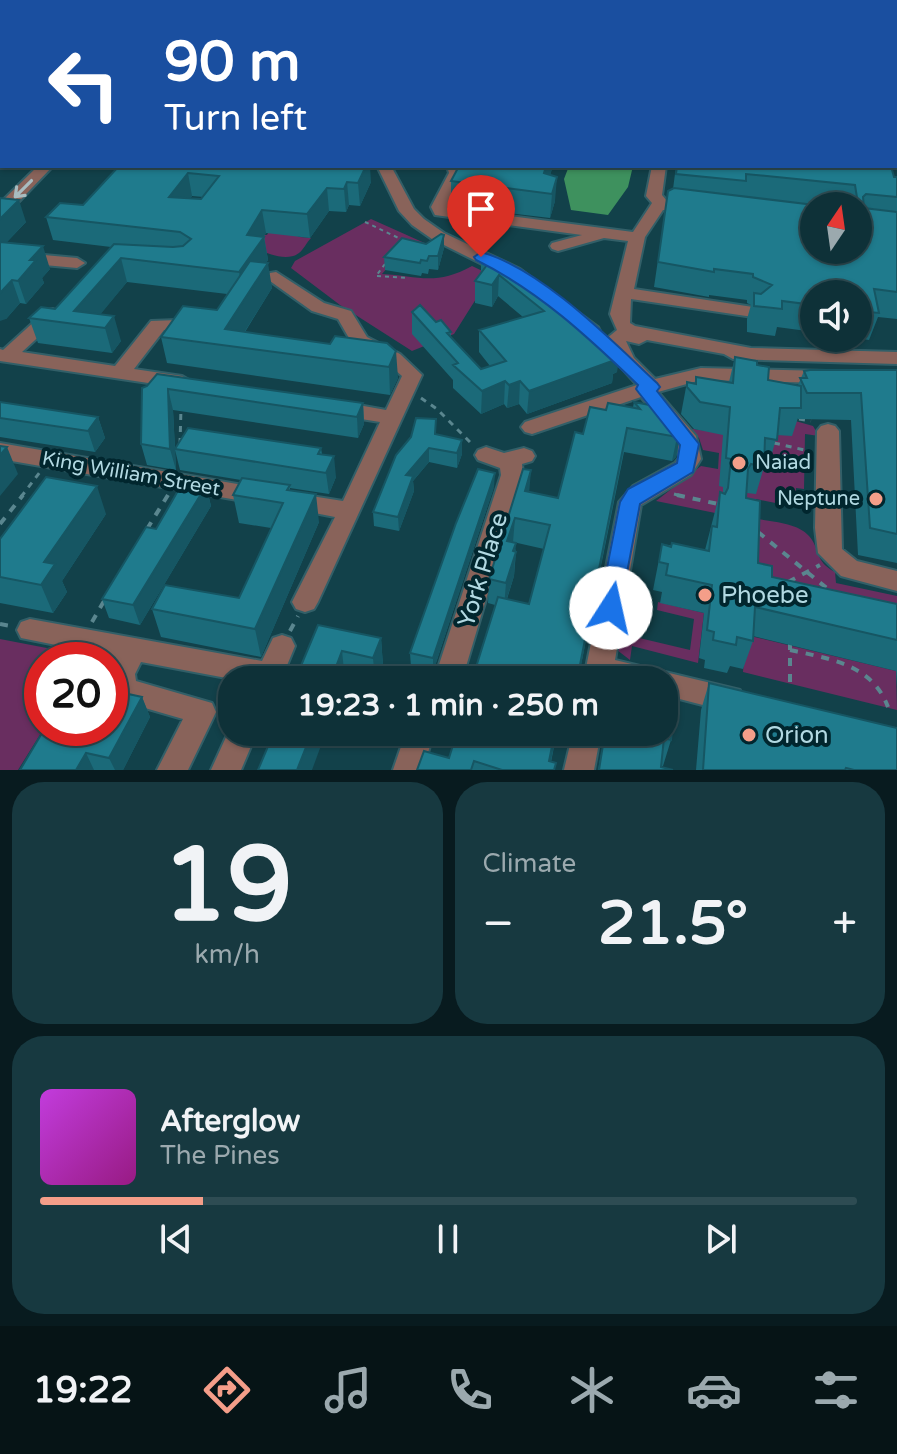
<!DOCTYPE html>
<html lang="en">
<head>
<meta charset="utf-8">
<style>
	:root { --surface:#0e3138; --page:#173940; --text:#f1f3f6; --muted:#9ba9ae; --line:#2e4c53; --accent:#f49e89 }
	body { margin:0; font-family:"Varela Round",sans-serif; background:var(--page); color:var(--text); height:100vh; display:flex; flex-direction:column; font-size:30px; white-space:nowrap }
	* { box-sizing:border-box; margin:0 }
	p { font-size:26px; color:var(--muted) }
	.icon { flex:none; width:44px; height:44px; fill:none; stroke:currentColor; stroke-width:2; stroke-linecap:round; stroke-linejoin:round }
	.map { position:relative; height:770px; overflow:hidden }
	.panel { display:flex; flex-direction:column; gap:12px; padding:12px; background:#081b1f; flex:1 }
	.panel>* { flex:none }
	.hud { position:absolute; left:0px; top:0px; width:898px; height:168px; box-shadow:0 2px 6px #0004,0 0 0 2px var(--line); background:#1a4fa0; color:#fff; overflow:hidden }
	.needle { width:52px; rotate:13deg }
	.fabs { position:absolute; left:800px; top:192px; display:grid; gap:16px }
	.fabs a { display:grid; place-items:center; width:72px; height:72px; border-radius:50%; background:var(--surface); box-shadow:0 2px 6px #0004,0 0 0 2px var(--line); font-size:40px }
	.speed { position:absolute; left:24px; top:642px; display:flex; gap:16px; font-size:40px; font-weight:700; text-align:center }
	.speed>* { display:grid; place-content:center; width:104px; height:104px; border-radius:50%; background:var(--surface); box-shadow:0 2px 6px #0004,0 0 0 2px var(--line); line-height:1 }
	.speed .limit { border:12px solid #d22; background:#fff; color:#111 }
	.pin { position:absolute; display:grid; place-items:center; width:68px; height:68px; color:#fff; margin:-82px -34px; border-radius:50% 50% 50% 0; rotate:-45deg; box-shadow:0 0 8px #0007 }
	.pin .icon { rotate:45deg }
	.me { position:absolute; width:88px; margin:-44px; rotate:10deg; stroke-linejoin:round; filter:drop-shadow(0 0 6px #0008) }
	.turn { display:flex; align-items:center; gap:28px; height:168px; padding:0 32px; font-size:36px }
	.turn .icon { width:104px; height:104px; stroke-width:2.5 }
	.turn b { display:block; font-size:56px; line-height:68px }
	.big { font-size:60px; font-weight:700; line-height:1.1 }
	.panel .widget { flex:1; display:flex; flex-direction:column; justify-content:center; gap:12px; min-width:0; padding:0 28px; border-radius:32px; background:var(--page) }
	.panel .dial { align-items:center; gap:0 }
	.dial b { font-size:104px; line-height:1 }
	.song { display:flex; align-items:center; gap:24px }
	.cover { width:96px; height:96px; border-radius:12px; background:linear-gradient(135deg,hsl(290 70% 55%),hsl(310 70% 35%)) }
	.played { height:8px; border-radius:4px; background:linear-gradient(90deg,var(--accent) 20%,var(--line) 20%) }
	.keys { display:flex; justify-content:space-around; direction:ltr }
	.heat { display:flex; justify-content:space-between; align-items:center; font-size:44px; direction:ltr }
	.panel .tiles { flex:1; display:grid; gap:12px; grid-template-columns:1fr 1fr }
	.widget:last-child { grid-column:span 2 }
	.trip { position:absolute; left:218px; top:666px; width:460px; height:80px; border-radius:32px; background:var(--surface); box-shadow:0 2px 6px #0004,0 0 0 2px var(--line); font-weight:700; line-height:80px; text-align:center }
	.dock { display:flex; height:128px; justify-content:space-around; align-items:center; background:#061416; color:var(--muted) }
	.dock .icon { width:56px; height:56px }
	.dock .current { color:var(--accent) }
	.dock b { font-size:36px; color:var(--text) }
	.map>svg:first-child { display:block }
	.green { fill:#692e60 }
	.water { fill:#3e915e }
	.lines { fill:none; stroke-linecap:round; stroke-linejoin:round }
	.minor-casing { stroke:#325f68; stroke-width:4 }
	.path-far2 { stroke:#5a868f; stroke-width:2; stroke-dasharray:4 4; stroke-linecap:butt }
	.path-far1 { stroke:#5a868f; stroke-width:3; stroke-dasharray:6 6; stroke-linecap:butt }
	.path { stroke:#5a868f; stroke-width:4; stroke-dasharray:8 8; stroke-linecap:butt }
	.minor { fill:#89635a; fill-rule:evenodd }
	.wall { fill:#1b6a79; fill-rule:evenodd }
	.shaded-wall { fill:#165663 }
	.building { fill:#1f7b8d; stroke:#165663; stroke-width:2; fill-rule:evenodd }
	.oneway { stroke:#a8bcc0 }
	.route { fill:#1a73e8; stroke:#114b97; stroke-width:2 }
	.poi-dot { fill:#f49e89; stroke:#01262e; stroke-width:3 }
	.labels { text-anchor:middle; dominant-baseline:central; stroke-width:8; stroke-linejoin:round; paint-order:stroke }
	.poi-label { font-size:20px; fill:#b2d9e2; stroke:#01262e; text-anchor:start }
	.street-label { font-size:20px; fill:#b2d9e2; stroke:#01262e }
	.near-street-label { font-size:24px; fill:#b2d9e2; stroke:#01262e }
	.near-poi-label { font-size:24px; fill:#b2d9e2; stroke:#01262e; text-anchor:start }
</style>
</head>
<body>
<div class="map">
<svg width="897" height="770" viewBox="0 0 897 770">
	<rect width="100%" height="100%" fill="#12414a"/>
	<!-- green -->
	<path class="green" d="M371,219L438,249L402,251L382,274C418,276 436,286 472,266L491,275L454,334L412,351L340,305L291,268L295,261Z
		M272,226L300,237L311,238C307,242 303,250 299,253C281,267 243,241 228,231L267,235Z
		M792,420L813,426L819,436L805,434L804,489L796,488L795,507L756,499L755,509L742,505L754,428Z
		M687,428L727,434L723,493L730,516L656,501L701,466L718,469L719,453L703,450L699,438Z
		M753,518C770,522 797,522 809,536C821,550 814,561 835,572L836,583L897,596V635L746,602Z
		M658,602L704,613L698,663L632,646L630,660L617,650L614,632L690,650L694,619L657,610Z
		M746,635L896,671L897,710L743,672Z
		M0,639L109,660H42V728H52L48,734L41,733L18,770H0Z"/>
	<!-- water -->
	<path class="water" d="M462,0H897V82L896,2H461Z
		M569,166H633L628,187L608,215L571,210L564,179Z"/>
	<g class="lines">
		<!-- minor casing -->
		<g class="minor-casing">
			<path id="minor" d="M39,0H52L38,2Z
				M120,0H152L153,2H121Z
				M382,0H412L413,2H383Z
				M443,0H454L442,2Z
				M0,61L2,62V70L0,69Z
				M0,126H2L0,135Z
				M38,166H53L6,215L0,217V203Z
				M377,166H391L414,209L424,219L444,233L520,269L598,327L600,331L598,335H584L508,277L432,239L412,225L399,211Z
				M447,166H461L463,173L447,208L633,232L652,203L646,196L652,166H666L662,195L667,201L691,202L699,207L691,212L663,210L645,237L634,289L753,307L762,312L753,317L631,299L630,323L635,326L751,348L897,352V364L733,359L724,354L647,340L639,344L626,341L634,358L655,379L701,368L827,371L837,377L827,383L701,380L658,392L696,436L701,459L691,475L641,505L615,660L740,690L744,699L740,708L730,712L664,695V680H600L590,676L586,668L619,502L633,486L675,463L679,458L677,443L641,397L532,434L525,432L521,427L525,422L637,385L619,365L606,339L617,330L610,314L628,241L604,238L558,251L552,249L550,246L552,243L582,235L435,215L431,207L449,173Z
				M0,251L77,258L85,263L77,268L0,261Z
				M276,272L324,303L351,311L367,337L400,354L422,375L318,602L314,609L305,612L296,609L292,602L335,517L284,507L281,501L284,495L292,493L343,501L380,422L336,415L326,408L336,401L386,410L402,376L386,362L353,345L338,319L312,311L270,281L267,277L270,273Z
				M53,309L62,314L59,318L22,352L115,366L151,321L204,319L206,323L204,327L164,330L134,369L182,376L192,382L182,388L0,361V349L3,350L47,310Z
				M828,424L835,426L839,431L842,549L857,561L897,571V591L841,576L818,553L815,528L817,431L821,426Z
				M0,443L260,488L268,490L271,496L268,502L260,504L0,459Z
				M486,447L504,453L524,448L532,451L535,456L532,461L522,464L523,475L462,680H434L501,475L500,468L478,460L475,455L478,450Z
				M30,619L262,661L273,638L282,635L291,638L295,646L281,680H237L141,662L135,674L136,681L212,703L216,712L188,770H157L183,719L114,699C108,685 109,671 116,657L21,638L17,630L21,622Z
				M232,724V732H257L241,770H211Z
				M406,732H434L423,770H393Z
				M573,732H601L594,770H564Z"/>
		</g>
		<!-- path-far2 -->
		<path class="path-far2" d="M365,222L407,242
			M385,264L376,276L409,278"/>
		<!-- path-far1 -->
		<path class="path-far1" d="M421,398L437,409L474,446
			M799,419L811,421
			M774,443L809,451
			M180,444L181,408
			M787,467L796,463L797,449
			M674,494L685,497
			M21,497L40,472"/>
		<!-- path -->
		<path class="path" d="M677,495L718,504
			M0,524L23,495
			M147,529L168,495
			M758,532L829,590
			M788,582L820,565
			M92,622L104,601
			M0,624L11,626
			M290,631L298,616
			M790,642V683
			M790,650C830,659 872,664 888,707"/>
		<!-- minor -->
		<use href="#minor" class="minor"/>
	</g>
	<!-- wall -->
	<path class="wall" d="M64,0H130V2H86Z
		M119,166L371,182L360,206L349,205L346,212L329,211L310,238L266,233L264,236L268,260L266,263L272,288L245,332L330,344L387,343L398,378L390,395L167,363L161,337L217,310L227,294L127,282L100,314L121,341L112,353L38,343L29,318L55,309L111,247L53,240L46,217L83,205ZM192,196L203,197L201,199H190Z
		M520,166H553L550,175L555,201L550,218L451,206V181L519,169Z
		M676,166H891L894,177H897V319L878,317L869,340L856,338H858V294H814V332L777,327L775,336L747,332V319L751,305L747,303V300L709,295V297L654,287L668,191L673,189ZM814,206H858V250Z
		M0,198L26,222L6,243L50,269L42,278L44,283L26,304L20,303L6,319Z
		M444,235V248L438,270L429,269L428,274L422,273L421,276L385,270L384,257L426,244Z
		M481,260L566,316L617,372L613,374L612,383L527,414L519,404L507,408L504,404L481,414L453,388V380L412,334V312L436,322L451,332V337L481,369L490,366L479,352V330L523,317L498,296L492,307L475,303V281L481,273Z
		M735,357L757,365L768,380L798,385L804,371L897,370V563L858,555L851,420L798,419V418L792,436L777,435L768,468L764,467L756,494L747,493L746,498L758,563L772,577L897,604V687L896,671L753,636V641L743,669L730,666L727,673L704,668L705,660L699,658L704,613L660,603L662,592L653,590L662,544L705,550L720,492L723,493V487L719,486L723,435L694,429L681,414L687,382L695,383L729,382Z
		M147,386L363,403L364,424L358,438L173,410L175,449L321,448L322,454L336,477L329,494L290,488V490L319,522L261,657L161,637L152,609L239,598L271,528L239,523L233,495L241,480L180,470L175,450L176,470L147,465L141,444Z
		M0,402L98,417L105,438L95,452L0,437Z
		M634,402L681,433L676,457L672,461L624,452L578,680H472L495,605L488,603L489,579L523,469L529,492L558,498L583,434L606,410L633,407ZM513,542L544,549L529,604L507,599L514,576L516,552Z
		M436,434L462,454L457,468L429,462L413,481L414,491L399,531L374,526L373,512Z
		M206,486L211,506L140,625L109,618L102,599L156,529Z
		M494,487L433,672L411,667L410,653Z
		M106,514L62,581L67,592L53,613L0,603V539Z
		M318,625L381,638L383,666L378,680H353L346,678Z
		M709,683L897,770H696L701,710Z
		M142,697L150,717L123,770H20L62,729Z
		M668,719L671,740L663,766H661V767L673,770H598L605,732H664Z
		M525,732H557L551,762L555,770H417L449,758L467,734L524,737Z"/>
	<!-- shaded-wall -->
	<path class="shaded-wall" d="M2,100V121L0,122V102Z
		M361,166H370L371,182L360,206L358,183Z
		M546,166H553L544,193V173Z
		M188,173L192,196L174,220L169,197Z
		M557,177L555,201L550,218L552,194Z
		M347,182L349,205L346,212L344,189Z
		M327,188L329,211L310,238L307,214Z
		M19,200L26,222L0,249V219Z
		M262,210L266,233L260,243L264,237L268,260L244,296L239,272L247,235Z
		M444,235V248L438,270V256Z
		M43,246L50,269L42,278L44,283L26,304L18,281L30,260Z
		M121,258L127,282L91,326L74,311Z
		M268,263L272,288L235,347L225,329Z
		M499,275L498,296L492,307V285Z
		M12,280L20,303L6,319L0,321V293Z
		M114,316L121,341L112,353L105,328Z
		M621,350L617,372L613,374L612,383L527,414L529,391L609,353Z
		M396,351L398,378L390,395L389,367Z
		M505,381L504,404L481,414L482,391Z
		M520,381L519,404L507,408L509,385Z
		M168,389L173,410L176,470L170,449Z
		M363,403L364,424L358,438L357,417Z
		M98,417L105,438L95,452L88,431Z
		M627,428L578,680H577Z
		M681,433L676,457L672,461L677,437Z
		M462,440V454L457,468V453Z
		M7,447L18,474L0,496V455Z
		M429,448V462L413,481L414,491L399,531L398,517L406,475Z
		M334,456L336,477L329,494L326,473Z
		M531,470L529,495L525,491Z
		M495,473L494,487L433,672V658Z
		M97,486L106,514L62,581L67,592L53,613L41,585L44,562Z
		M206,486L211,506L140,625L133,605Z
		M316,494L319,522L261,657L255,629Z
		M515,518L513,542L507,541Z
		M516,543L514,576L504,607L506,583Z
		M381,638L383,666L378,680H375L373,658Z
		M342,651L345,680H331Z
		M142,697L150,717L123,770H115L109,758Z
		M312,732H326L312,770H297Z
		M555,732H557L549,770H548Z
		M86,753L94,770H76Z"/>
	<!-- building -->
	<path class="building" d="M244,0L261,2H240Z
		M0,89H2V100L0,102Z
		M119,166H366L358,183L347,182L344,189L327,188L307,214L262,210L247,235L264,237L239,272L121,258L74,311L114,316L105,328L29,318L41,307L55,309L114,244L173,247L183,246L191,239L180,232L46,217L60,203L83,205ZM188,173L219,176L201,199L169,197Z
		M459,166L519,169L520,166H546L544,173L557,177L552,194L451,181Z
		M677,166H891L894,177H897V197L866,194L863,197L864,208L897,212V292L874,289L879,313L858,311V294H814V305L782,301V309L754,306V293L761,294L772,285L753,277V274L714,269V272L658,262L668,191L674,188L823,206H814V250H858V210H859L855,185L746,174V181L676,174Z
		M0,198L19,200L0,219Z
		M441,234L444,235L438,256H429L427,261L421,260L420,263L384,257L402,238L426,244Z
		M0,242L43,246L30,260H36L18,281L12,280L0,293Z
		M481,260L508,266L566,311L561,313L588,334L600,330L621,350L609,353L615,360L529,391L520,381L509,385L505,381L482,391L453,365L458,363L412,312L420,305L436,322L441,320L451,332L447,333L481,369L506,361L479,330L544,311L499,275L492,285L475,281L487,265Z
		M250,261L268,263L225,329L330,344L335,336L387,343L396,351L389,367L161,337L183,306L217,310Z
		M735,357L757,361V365L769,367L768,380L801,386V408H780L777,440L765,438L764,467L751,464L748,469L746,498L760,501L758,563L772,566V577L897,604V640L755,607L753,641L737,637L736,645L713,640L714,632L707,630L712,585L666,575L668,564L659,562L662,544L671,547L672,543L709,551L712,526L717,527L720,492L725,494L728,488L731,459L726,458L730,407L700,402L687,387V382L696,384V377L733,383Z
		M810,370H897V534L870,528L861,393H807L800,378H807L804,371Z
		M157,374L363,403L357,417L168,389L170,449L141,444L142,388L147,386Z
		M0,402L98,417L88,431L0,418Z
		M634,402L670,409L679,420L681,433L677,437L627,428L577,680H472L498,597L529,604L550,525L515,518L507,541L516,543L513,551L516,552L506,583L489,579L523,469L531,470L525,491L558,498L575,432L583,434L590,407L606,410L608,403L640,409Z
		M416,418L436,419L435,434L462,440L457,453L429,448L406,475L413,476L398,517L373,512L396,455L411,437Z
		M188,428L321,448L318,454L334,456L326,473L175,449Z
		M0,446L7,447L0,455Z
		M478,469L495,473L433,658L410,653L456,523Z
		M46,477L97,486L44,562L55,564L41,585L0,577V539Z
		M242,478L290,485L287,490L316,494L255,629L152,609L165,585L239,598L283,503L233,495Z
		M183,482L206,486L133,605L102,599L146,527L156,529Z
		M318,625L381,638L373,658L342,651L331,680H295Z
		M616,673L642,680H614Z
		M709,683L897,728V770H854L846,768L845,770H703Z
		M664,685L672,687L668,719L673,720L671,740L664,738L661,767L673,770H599L605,732H664Z
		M110,690L142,697L109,758L86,753L76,770H20L45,728L62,729L63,728H110Z
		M274,732H312L297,770H258Z
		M457,732L467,734L468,732H504L524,737L525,732H555L549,761L556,763L554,770H502L474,761L471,770H417L424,751L449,758Z"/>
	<!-- one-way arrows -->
	<defs><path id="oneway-shaft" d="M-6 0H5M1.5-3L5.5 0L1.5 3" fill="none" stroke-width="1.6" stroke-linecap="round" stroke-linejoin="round" transform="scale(2)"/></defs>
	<use class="oneway" href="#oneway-shaft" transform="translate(23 189) rotate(135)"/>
	<!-- route -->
	<path class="route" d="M481,252C542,269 611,340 657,383L660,387L657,391L699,444L693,472L640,504L619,615L611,618L602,615L599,608L620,502L628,489L677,463L680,445L639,393L636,389L638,385C588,337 539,291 476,260L474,257Z"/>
	<!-- markers -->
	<g class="poi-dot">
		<circle cx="739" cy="463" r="8"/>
		<circle cx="876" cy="499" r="8"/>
		<circle cx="705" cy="595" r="8"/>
		<circle cx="749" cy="735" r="8"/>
	</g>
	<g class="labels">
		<!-- poi labels -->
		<g class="poi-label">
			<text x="755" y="463">Naiad</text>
			<text x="860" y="499" text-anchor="end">Neptune</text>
		</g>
		<!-- street labels -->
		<g class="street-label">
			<text transform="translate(131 474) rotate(10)">King William Street</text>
		</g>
		<!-- near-street labels -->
		<g class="near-street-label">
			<text transform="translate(483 570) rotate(-73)">York Place</text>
		</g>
		<!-- near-poi labels -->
		<g class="near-poi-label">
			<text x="721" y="595">Phoebe</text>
			<text x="765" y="735">Orion</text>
		</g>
	</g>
</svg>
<div class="fabs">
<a><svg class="needle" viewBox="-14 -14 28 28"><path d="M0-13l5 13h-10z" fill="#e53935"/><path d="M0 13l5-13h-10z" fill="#9ba9ae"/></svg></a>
<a><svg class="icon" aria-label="sound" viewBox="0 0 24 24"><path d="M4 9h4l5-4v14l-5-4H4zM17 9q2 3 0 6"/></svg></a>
</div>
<div class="speed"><div class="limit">20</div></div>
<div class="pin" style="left:481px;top:257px;background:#d93025"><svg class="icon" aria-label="arrive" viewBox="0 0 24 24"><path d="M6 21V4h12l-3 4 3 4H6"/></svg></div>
<svg class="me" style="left:611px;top:608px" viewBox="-20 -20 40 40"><circle r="19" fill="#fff"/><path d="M0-13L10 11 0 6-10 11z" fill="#1a73e8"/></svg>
<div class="trip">19:23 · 1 min · 250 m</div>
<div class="hud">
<div class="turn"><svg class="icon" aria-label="left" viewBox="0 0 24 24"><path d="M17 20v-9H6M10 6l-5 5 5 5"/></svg><div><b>90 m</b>Turn left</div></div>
</div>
</div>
<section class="panel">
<div class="tiles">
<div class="widget dial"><b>19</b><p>km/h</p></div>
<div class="widget"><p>Climate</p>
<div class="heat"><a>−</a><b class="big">21.5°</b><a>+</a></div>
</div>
<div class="widget">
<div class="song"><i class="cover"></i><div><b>Afterglow</b><p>The Pines</p></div></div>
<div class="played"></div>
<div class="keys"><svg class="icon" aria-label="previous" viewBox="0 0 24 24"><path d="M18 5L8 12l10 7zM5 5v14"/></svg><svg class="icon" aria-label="pause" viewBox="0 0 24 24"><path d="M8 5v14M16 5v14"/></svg><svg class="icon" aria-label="next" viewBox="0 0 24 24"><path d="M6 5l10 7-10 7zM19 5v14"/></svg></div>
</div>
</div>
</section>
<nav class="dock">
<b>19:22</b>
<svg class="icon current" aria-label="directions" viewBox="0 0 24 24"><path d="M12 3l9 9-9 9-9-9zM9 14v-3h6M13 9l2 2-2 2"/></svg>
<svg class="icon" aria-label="music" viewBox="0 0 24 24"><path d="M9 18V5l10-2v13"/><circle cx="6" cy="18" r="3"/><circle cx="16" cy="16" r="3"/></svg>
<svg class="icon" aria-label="phone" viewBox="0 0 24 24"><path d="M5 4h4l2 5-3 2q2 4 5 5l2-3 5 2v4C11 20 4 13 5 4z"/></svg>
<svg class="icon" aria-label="climate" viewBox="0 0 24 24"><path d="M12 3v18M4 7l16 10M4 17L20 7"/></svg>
<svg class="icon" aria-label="car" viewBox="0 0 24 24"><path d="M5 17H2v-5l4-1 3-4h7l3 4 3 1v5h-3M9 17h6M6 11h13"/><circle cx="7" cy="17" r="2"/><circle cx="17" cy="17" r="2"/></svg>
<svg class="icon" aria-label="filters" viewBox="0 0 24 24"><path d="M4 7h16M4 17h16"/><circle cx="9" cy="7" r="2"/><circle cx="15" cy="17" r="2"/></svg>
</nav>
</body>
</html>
